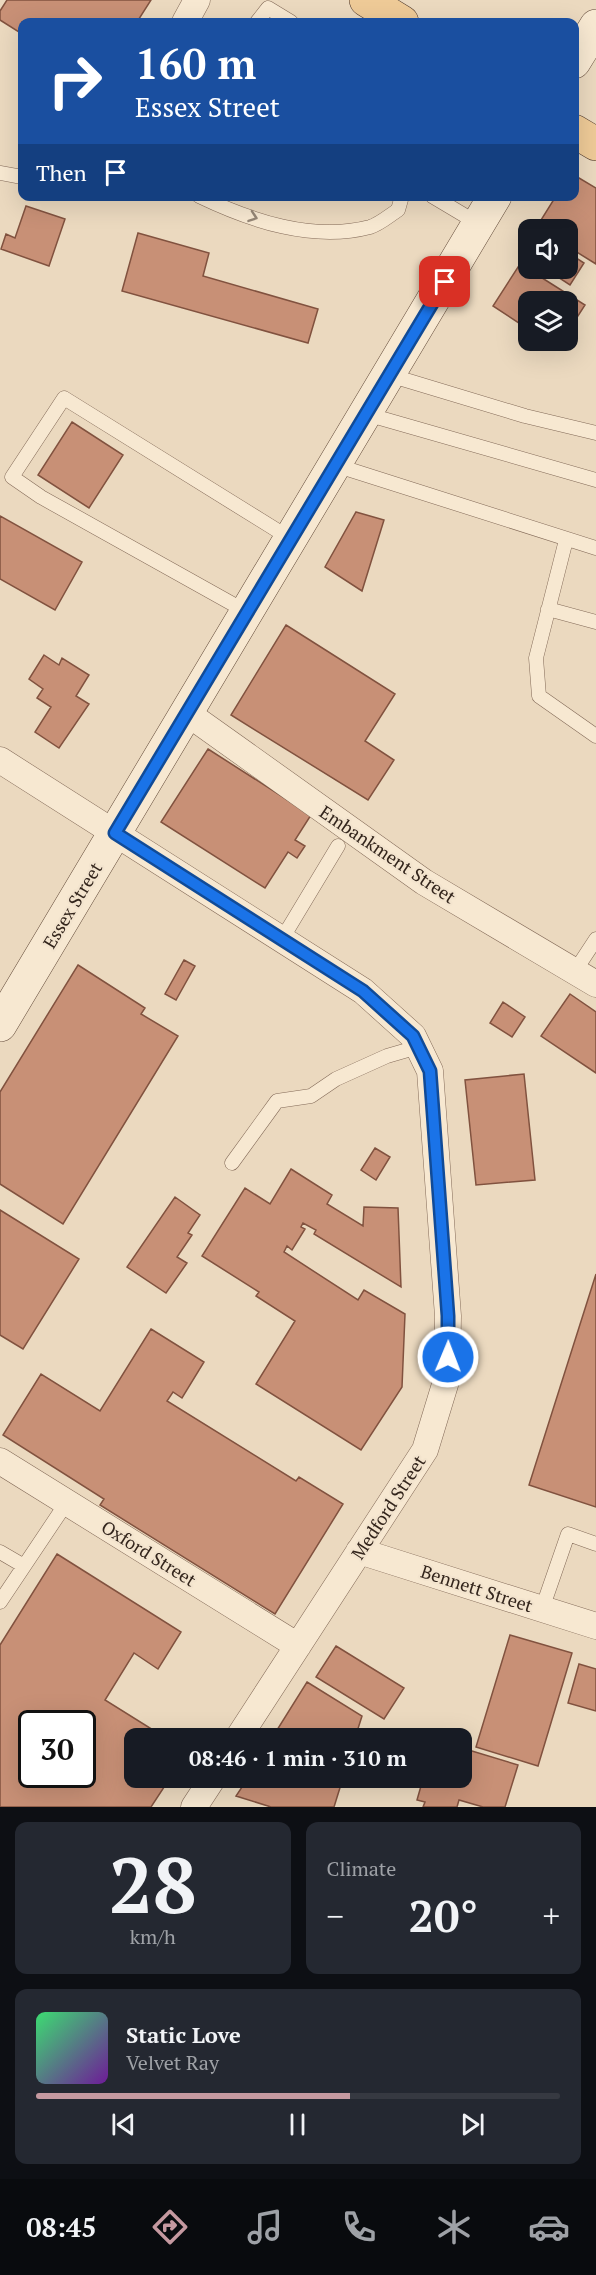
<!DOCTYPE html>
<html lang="en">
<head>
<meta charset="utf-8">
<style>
	:root { --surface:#171b24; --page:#242831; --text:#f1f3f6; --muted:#9ea1a6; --line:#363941; --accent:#c599a0 }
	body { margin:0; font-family:"PT Serif",serif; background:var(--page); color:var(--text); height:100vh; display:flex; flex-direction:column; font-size:22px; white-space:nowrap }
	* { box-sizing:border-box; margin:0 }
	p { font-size:20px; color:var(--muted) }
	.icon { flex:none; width:33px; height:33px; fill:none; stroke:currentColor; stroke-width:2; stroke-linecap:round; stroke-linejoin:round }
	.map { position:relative; height:1807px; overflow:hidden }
	.side { display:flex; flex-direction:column; gap:15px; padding:15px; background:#0d0f14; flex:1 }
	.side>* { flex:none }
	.banner { position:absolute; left:18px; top:18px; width:561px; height:183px; border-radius:12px; box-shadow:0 6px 24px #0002; background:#1a4fa0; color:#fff; overflow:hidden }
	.controls { position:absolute; left:518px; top:219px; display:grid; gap:12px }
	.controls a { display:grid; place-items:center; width:60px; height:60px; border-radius:12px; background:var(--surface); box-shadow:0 6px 24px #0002; font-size:30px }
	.speed { position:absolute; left:18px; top:1710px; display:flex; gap:12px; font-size:30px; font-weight:700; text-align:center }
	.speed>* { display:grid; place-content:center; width:78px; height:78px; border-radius:50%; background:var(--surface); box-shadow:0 6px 24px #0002; line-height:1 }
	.speed .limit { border:3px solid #111; border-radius:9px; background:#fff; color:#111 }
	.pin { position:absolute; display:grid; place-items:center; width:51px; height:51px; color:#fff; margin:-26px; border-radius:12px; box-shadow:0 3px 9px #0006 }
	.me { position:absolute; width:66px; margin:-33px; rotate:1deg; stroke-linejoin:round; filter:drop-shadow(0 0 4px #0008) }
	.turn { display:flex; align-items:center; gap:21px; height:126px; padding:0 18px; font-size:27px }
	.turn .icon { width:78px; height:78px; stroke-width:2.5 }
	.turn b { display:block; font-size:42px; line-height:51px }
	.then { display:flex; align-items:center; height:57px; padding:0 18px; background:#0003; gap:12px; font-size:22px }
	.big { font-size:45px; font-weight:600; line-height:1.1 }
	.side .tile { flex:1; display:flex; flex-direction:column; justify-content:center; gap:9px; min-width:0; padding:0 21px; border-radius:12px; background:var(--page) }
	.side .dial { align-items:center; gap:0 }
	.dial b { font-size:78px; line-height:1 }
	.song { display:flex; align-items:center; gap:18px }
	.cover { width:72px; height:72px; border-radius:9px; background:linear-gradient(135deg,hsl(140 70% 55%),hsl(280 70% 35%)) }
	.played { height:6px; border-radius:3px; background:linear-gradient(90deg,var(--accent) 60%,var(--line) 60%) }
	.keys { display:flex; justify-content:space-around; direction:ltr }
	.heat { display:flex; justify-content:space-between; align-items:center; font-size:33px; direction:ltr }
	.side .tiles { flex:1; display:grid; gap:15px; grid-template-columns:1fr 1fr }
	.tile:last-child { grid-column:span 2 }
	.trip { position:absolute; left:124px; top:1728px; width:348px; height:60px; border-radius:12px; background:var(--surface); box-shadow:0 6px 24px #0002; font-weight:600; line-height:60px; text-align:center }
	.tab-bar { display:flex; height:96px; justify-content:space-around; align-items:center; background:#090b0e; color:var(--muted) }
	.tab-bar .icon { width:42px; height:42px }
	.tab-bar .on { color:var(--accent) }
	.tab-bar b { font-size:27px; color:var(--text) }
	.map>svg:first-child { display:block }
	.building { fill:#c89076; stroke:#81523f; stroke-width:1.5; fill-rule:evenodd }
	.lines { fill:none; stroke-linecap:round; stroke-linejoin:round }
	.lane-casing { stroke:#836a58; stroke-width:15 }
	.street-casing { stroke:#836a58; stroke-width:27 }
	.secondary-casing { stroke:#644c3b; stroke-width:34 }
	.primary-casing { stroke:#503a2d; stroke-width:34 }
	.lane { stroke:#f7e8d1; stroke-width:14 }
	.street { stroke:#f7e8d1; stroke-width:26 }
	.secondary { stroke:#f7e8d1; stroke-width:33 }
	.primary { stroke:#eeca97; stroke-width:33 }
	.oneway { stroke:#958676 }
	.route-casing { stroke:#114b97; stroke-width:15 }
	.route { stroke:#1a73e8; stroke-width:10 }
	.labels { text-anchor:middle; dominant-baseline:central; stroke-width:4.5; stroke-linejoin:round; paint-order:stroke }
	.street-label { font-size:18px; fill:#33251c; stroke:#f3e4ce }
</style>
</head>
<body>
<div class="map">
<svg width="596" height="1807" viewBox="0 0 596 1807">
	<rect width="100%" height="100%" fill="#ebd9bf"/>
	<!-- building -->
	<path class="building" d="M7,0H151L137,22H22V34L0,20V11Z
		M574,175L596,188V264L567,246L571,239L567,237V230H555L541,220L556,196H574Z
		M26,206L65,219L49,266L1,249L6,234L15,238Z
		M138,233L209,253L203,276L318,309L308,343L122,291Z
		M567,252L584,263L570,285L544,268H567Z
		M520,264L585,305L567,333V302H528V329L493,306Z
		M72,422L123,455L89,508L38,475Z
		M356,512L384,520L362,591L325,567Z
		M0,516L82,562L55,610L0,579Z
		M286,625L395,694L365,741L394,760L368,800L231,715Z
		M44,655L59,665L62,658L89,675L76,696L89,704L59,748L35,732L51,707L37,698L43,689L29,679Z
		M208,749L311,815L295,840L305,846L297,858L288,852L265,888L161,822Z
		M184,960L195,966L176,1000L165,994Z
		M78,965L145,1008L141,1014L178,1036L63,1224L0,1184V1092Z
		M570,994L596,1012V1073L541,1036Z
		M503,1002L525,1017L512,1037L490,1023Z
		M524,1074L535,1180L476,1185L465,1080Z
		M375,1148L390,1157L376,1180L361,1170Z
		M291,1169L332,1195L327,1204L363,1226L364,1207L398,1208L401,1287L314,1234L316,1230L303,1223L301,1227L305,1229L292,1250L287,1246L284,1252L358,1300L364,1290L405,1314L402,1387L361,1450L256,1384L295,1321L256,1296L259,1292L202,1256L245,1188L270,1204Z
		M175,1197L200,1215L188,1233L192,1235L177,1257L187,1263L166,1293L127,1267Z
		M0,1210L79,1259L23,1349L0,1335Z
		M596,1274V1507L529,1485Z
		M151,1329L204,1362L182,1398L173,1392L167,1401L296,1481L299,1477L343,1504L275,1614L100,1505L104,1499L3,1435L41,1374L100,1411Z
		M57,1554L181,1632L158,1669L134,1653L105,1700L166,1738H135V1778H170L151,1807H0V1645ZM32,1724H82V1774H32Z
		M510,1635L572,1653L538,1766L476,1747Z
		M336,1646L404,1688L384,1719L316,1677Z
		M579,1664L596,1669V1711L568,1703Z
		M307,1682L362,1716L355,1738H272Z
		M462,1748L518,1765L505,1807H483L459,1800L457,1807H423L425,1802L417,1800L423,1779L416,1778H462Z
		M248,1778H343L334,1807H271L236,1796Z"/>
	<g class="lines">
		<!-- lane casing -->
		<g class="lane-casing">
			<path id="lane" d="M257,22L268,8L291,22
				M0,173L22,177
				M199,196C251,221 313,242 370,227C380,224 390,215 398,210L402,196
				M432,196L479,224
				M389,375L525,416L596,433
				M366,414L596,480
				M335,465L596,548
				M566,540L536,658L539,696L596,736
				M548,609L596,622
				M247,612L41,497L12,477L64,398L291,539
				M282,939L338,846
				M575,971L596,939
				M232,1163L277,1101L311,1096L336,1079L387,1056L418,1047
				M0,1552L24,1566
				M0,1602L67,1502
				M542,1609L568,1534L596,1544"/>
		</g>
		<!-- street casing -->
		<g class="street-casing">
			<path id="street" d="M185,22L197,0
				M187,713L424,882L596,984
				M0,760L363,991L413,1036L430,1071L448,1316L447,1378L425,1450L238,1738
				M0,1461L298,1646
				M359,1551L596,1626
				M194,1807L213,1778"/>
		</g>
		<!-- secondary casing -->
		<g class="secondary-casing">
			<path id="secondary" d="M574,62L596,26
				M0,1025L495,196"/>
		</g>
		<!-- primary casing -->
		<g class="primary-casing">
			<path id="primary" d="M366,0L402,22
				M574,131L596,144"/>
		</g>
		<!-- lane -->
		<use href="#lane" class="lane"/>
		<!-- street -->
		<use href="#street" class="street"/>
		<!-- secondary -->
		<use href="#secondary" class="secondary"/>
		<!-- primary -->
		<use href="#primary" class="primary"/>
	</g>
	<!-- one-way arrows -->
	<defs><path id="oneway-chevron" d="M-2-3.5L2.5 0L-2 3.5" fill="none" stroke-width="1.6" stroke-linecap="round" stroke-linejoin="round" transform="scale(1.5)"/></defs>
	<use class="oneway" href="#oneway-chevron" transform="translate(253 217) rotate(19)"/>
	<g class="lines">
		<!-- route casing -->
		<g class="route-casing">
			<path id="route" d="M445,282L115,833L363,991L413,1036L430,1071L448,1316V1357"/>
		</g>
		<!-- route -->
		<use href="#route" class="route"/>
	</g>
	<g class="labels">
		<!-- street labels -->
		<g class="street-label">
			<text transform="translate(388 854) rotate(34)">Embankment Street</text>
			<text transform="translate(72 905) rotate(-59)">Essex Street</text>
			<text transform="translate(388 1507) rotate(-57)">Medford Street</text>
			<text transform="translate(149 1553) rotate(32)">Oxford Street</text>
			<text transform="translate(477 1588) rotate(18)">Bennett Street</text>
		</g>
	</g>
</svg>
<div class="controls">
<a><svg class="icon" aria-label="sound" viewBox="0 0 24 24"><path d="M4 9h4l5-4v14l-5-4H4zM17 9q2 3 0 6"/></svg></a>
<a><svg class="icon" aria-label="layers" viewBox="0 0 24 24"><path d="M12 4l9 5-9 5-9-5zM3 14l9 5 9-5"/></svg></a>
</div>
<div class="speed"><div class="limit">30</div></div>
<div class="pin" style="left:445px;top:282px;background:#d93025"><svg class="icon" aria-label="arrive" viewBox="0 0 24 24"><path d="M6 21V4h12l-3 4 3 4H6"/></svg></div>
<svg class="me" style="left:448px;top:1357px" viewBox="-20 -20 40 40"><circle r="17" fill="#1a73e8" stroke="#fff" stroke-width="3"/><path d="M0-11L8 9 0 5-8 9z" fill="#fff"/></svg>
<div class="trip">08:46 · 1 min · 310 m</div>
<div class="banner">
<div class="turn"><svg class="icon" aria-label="right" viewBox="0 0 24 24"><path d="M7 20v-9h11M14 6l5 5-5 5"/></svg><div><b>160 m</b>Essex Street</div></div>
<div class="then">Then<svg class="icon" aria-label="arrive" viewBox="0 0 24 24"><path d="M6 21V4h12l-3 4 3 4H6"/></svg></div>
</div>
</div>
<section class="side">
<div class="tiles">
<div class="tile dial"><b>28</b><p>km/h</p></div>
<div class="tile"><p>Climate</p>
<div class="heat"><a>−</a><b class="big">20°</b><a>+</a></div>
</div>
<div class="tile">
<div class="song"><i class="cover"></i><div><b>Static Love</b><p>Velvet Ray</p></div></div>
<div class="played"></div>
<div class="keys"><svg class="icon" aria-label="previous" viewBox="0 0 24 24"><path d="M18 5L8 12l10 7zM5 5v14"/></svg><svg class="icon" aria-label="pause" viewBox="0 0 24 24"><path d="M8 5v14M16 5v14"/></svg><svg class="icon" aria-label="next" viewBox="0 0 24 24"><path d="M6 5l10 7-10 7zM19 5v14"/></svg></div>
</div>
</div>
</section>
<nav class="tab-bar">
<b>08:45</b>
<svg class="icon on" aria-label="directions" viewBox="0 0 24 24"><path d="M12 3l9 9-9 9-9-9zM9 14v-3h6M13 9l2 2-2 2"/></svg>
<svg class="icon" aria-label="music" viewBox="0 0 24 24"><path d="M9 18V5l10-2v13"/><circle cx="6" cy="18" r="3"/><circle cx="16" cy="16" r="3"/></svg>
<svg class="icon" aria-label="phone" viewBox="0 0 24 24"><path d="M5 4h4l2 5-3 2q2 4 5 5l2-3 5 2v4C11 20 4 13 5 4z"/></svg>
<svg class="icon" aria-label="climate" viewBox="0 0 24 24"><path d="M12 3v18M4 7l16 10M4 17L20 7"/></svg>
<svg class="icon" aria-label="car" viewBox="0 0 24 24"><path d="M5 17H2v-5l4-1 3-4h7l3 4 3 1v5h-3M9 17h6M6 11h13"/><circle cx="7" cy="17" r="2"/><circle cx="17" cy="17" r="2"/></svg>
</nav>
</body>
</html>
